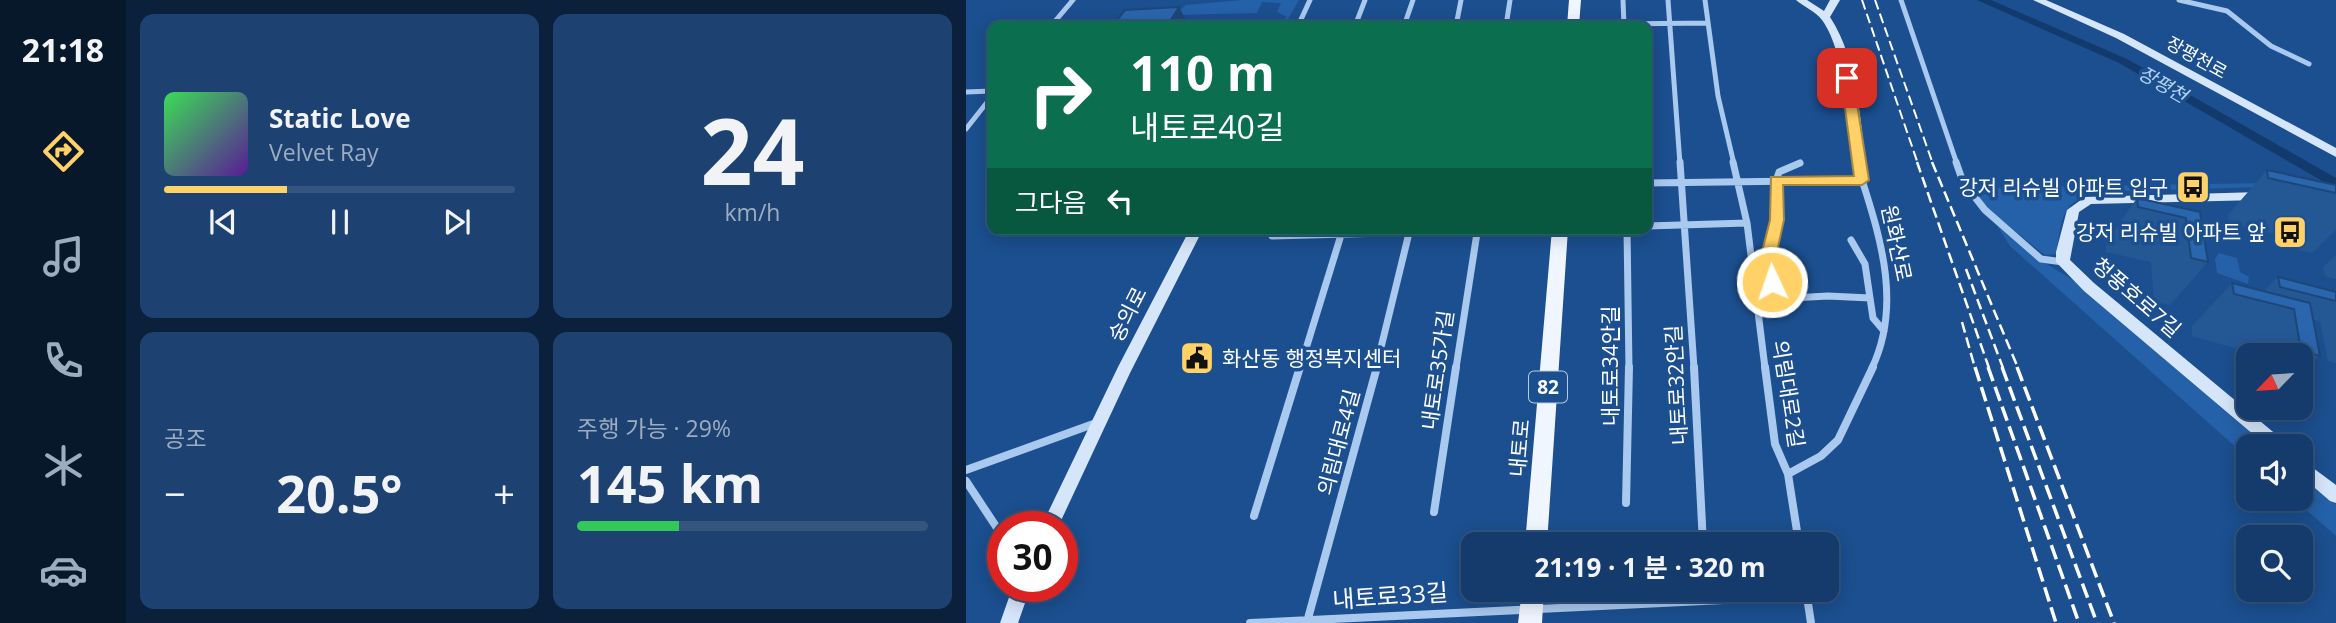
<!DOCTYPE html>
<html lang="ko">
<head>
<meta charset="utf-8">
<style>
	:root { --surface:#143b6b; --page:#1d4271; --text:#f1f3f6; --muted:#9dadc1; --line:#33557e; --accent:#ffd166 }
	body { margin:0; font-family:"Open Sans","Noto Sans KR",sans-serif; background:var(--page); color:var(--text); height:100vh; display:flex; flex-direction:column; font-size:26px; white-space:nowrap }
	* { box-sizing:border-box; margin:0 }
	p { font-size:23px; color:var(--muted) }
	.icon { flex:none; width:38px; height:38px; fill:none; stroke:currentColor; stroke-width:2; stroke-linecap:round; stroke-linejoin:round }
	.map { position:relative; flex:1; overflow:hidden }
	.panel { display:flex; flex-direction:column; gap:14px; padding:14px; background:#0b203b; width:840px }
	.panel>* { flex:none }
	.guide { position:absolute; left:21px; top:21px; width:665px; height:214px; border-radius:14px; box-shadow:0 4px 18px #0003,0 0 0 2px var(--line); background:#0b6e4f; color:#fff; overflow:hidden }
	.needle { width:46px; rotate:245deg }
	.controls { position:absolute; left:1270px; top:343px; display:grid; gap:14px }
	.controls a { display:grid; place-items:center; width:77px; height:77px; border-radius:14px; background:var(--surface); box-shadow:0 4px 18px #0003,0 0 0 2px var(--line); font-size:35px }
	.speed { position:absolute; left:21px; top:511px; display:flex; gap:14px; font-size:35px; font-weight:700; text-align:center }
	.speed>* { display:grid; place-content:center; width:91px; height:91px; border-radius:50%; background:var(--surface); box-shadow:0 4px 18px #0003,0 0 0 2px var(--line); line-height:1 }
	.speed .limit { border:10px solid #d22; background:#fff; color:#111 }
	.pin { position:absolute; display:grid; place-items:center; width:60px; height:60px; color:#fff; margin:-30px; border-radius:14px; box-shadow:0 4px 10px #0006 }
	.me { position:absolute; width:77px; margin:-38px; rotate:357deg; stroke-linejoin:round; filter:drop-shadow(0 0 5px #0008) }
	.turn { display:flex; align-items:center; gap:24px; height:147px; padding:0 28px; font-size:32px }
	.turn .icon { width:91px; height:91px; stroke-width:2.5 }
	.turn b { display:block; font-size:49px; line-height:60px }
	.then { display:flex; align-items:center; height:66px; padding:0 28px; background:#0003; gap:14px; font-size:26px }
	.big { font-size:52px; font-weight:700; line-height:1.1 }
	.panel .card { flex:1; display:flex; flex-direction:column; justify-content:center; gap:10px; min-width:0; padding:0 24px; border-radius:14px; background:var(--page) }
	.panel .dial { align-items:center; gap:0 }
	.dial b { font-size:91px; line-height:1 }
	.song { display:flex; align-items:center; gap:21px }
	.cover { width:84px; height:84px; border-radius:10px; background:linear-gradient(135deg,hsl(130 70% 55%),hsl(270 70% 35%)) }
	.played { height:7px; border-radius:4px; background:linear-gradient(90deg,var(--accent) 35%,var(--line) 35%) }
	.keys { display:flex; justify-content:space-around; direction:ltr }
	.heat { display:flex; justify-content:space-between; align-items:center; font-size:38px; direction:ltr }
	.charge { height:10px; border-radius:5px; background:linear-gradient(90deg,#34c759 29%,var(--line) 0) }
	.panel .tiles { flex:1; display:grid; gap:14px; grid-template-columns:repeat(2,1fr) }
	.trip { position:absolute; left:495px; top:532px; width:378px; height:70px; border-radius:14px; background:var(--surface); box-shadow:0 4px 18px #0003,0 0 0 2px var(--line); font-weight:700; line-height:70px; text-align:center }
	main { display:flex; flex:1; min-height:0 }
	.menu { display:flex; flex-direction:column; width:126px; justify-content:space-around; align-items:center; background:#08182b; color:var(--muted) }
	.menu .icon { width:49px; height:49px }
	.menu .current { color:var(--accent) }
	.menu b { font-size:32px; color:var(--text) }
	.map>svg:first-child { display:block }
	.green { fill:#2461a8 }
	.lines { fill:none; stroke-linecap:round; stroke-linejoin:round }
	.river { fill:#123a6d; fill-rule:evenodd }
	.street-far2 { stroke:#a9c9ee; stroke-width:5 }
	.street-far1 { stroke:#a9c9ee; stroke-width:7 }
	.street { stroke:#a9c9ee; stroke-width:8 }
	.secondary { fill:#d6e6fa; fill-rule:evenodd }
	.primary { fill:#f0f6ff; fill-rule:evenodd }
	.rail-far2 { stroke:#fff; stroke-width:2; stroke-dasharray:10 4.5; stroke-linecap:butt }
	.rail-far1 { stroke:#fff; stroke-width:2.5; stroke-dasharray:11 5; stroke-linecap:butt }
	.rail { stroke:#fff; stroke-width:3.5; stroke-dasharray:15 6; stroke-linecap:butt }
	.wall { fill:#245895 }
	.shaded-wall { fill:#1d4779 }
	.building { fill:#2a66ad; stroke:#1d4779; stroke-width:2 }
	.route { fill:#ffd166; stroke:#a68842; stroke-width:2 }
	.labels { text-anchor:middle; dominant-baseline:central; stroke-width:7; stroke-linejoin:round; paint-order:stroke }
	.far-street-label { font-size:18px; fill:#fff; stroke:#1b4f8f }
	.far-water-label { font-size:19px; font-style:italic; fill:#b5d3f5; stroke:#1b4f8f }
	.shield { fill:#1b4f8f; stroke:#bbcadd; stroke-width:2 }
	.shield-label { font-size:19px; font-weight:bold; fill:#fff }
	.poi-label { font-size:21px; fill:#fff; stroke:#1b4f8f; text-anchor:end }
	.street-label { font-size:21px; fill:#fff; stroke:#1b4f8f }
	.near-street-label { font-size:24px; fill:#fff; stroke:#1b4f8f }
</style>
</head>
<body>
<main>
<nav class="menu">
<b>21:18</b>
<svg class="icon current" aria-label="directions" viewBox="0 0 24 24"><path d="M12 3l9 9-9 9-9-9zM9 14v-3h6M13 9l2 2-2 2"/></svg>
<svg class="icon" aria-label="music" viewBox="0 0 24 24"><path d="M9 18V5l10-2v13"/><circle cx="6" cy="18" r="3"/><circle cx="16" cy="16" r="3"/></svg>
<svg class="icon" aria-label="phone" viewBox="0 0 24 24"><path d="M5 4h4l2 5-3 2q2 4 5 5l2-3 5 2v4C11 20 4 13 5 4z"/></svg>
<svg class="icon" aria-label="climate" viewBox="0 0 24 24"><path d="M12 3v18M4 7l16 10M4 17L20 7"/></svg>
<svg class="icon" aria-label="car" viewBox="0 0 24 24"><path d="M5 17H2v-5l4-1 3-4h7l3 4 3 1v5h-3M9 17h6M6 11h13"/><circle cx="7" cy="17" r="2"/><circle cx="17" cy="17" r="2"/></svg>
</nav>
<section class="panel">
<div class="tiles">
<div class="card">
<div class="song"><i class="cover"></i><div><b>Static Love</b><p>Velvet Ray</p></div></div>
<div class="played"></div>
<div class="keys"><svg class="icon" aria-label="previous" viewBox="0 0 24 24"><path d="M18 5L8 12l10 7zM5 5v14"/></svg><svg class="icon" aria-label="pause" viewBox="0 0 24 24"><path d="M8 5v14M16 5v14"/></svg><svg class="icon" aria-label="next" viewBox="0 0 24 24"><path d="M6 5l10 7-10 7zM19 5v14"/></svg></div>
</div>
<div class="card dial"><b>24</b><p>km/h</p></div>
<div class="card"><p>공조</p>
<div class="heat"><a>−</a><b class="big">20.5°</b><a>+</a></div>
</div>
<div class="card"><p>주행 가능 · 29%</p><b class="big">145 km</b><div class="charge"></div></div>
</div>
</section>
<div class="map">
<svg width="1370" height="623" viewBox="0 0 1370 623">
	<rect width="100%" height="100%" fill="#1b4f8f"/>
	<!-- green -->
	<path class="green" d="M276,0H333L318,26H309L321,17L311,12L315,3L296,2L291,13L209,15L220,5Z
		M1298,183L1294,187L1131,192C1094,201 1096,220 1090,254L1079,255L1014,204L1004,188Z
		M1030,224L1077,262L1111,282L1302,446H1283V459L1044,246Z
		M1253,253L1271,258L1274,272L1283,277L1282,284L1251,273L1249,259Z
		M1335,474L1370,504V536L1328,499H1335Z"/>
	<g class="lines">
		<!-- river -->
		<path class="river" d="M1011,0H1025L1161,59L1370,178V189L1153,63Z"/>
		<!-- street-far2 -->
		<path class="street-far2" d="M657,0L658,26
			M702,0L714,164
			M739,0L752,96L768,164
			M935,0L991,164
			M1213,0L1261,11L1305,46L1343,64
			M85,26L107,0
			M332,26L344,0
			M389,26L399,0
			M438,26L447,0
			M469,26L742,23
			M490,26L495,0
			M540,26L544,0
			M0,92L26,91
			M0,129L26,96
			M832,164L834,163"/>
		<!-- street-far1 -->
		<path class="street-far1" d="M714,162L728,368
			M767,162L781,223L799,368
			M990,162L997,182L1019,210L1075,259L1097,262
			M681,183L896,180C916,242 935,307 906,368
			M681,226L781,223
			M661,229L663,368
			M306,236L567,229
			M809,298L802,256L810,231V181L813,172L834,163
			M904,298L907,318L918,331
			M792,300L862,296L904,298L899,264L885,240
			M334,368L375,235
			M410,368L444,229
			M490,368L511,233"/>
		<!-- street -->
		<path class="street" d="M728,367L737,544
			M799,367L809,444L822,474L833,544
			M0,470L130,423
			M822,474L855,456L872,440L907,367
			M0,481L37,537
			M660,503L663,367
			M468,512L490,367
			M288,516L334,367
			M840,590L845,623
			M341,622L411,367
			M284,623L841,596"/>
		<!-- secondary -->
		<path class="secondary" d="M830,0H841L858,11L864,0H874L864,17C894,63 894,127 902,180L900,183L896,184L890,180C884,137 881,54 856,20C849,11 838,7 830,0Z
			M1067,0H1080L1158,34L1370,148V157L1150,38Z
			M1294,192L1300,196L1294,200L1125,204L1113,212L1104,260L1128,283L1318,441L1320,446H1301L1118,291L1090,262V252L1101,210L1119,197Z
			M224,229H237L164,373L92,527H75L152,367Z
			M1335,459L1370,485V503L1364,501L1335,476Z
			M47,586H65L52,623H34Z"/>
		<!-- primary -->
		<path class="primary" d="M603,0H615L613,26H601Z
			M586,229H602L581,544H559Z
			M556,590H578L576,623H552Z"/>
		<!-- rail-far2 -->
		<path class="rail-far2" d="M896,0L952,164
			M909,0L967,164"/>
		<!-- rail-far1 -->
		<path class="rail-far1" d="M951,162L1023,368
			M966,162L1052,368
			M1000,269L1037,368
			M996,322L1009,368"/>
		<!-- rail -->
		<path class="rail" d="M1009,367L1090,623
			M1022,367L1113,623
			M1036,367L1131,623
			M1051,367L1148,623"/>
	</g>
	<!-- wall -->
	<path class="wall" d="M1301,170L1370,185V230L1346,253L1332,250L1330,239L1263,223L1262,215Z
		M1171,198L1234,212L1242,262L1204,305L1188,302L1185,262L1140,252V243Z
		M1370,255V279L1359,276L1357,267Z
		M1312,277L1370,292V363L1362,361L1354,321L1347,320L1354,356L1335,371V355H1283V360L1282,352L1226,336V326L1266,283L1298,291Z"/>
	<!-- shaded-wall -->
	<path class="shaded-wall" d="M213,7L220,20L217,26H201Z"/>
	<!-- building -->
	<path class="building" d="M213,7L201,26H146L159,10Z
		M1301,170L1370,185V193L1302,178Z
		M1171,198L1234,212L1242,262L1225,258L1220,218L1172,207Z
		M1312,277L1370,292V301L1314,287Z
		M1266,283L1344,303L1354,356L1335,351L1328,309L1268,294Z"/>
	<!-- route -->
	<path class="route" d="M881,75L887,78L903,180L896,185H817L818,220L810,256L814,282L806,288L801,286L795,256L804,220L805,177L888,176L875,78Z"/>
	<!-- icons -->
	<defs>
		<g id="bus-square" transform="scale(1.75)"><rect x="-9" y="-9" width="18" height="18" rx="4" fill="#ffd166" stroke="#1b4f8f"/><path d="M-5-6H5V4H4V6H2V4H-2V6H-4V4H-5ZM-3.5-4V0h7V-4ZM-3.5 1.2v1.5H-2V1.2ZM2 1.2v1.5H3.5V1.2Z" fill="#111"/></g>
		<g id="civic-square" transform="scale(1.75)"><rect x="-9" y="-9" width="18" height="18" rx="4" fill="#ffd166" stroke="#1b4f8f"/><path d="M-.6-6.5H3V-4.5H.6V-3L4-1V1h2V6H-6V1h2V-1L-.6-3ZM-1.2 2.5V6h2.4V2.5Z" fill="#111"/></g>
	</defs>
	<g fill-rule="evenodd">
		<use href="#bus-square" x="1227" y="187"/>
		<use href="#bus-square" x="1324" y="232"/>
		<use href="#civic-square" x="231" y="358"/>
	</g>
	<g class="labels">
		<!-- far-street labels -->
		<g class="far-street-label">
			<text transform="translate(1231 57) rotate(29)">장평천로</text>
		</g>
		<!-- far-water labels -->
		<g class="far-water-label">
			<text transform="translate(1197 84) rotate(30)">장평천</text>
		</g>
		<!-- shield labels -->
		<rect class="shield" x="563" y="371.5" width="38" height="31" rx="5"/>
		<g class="shield-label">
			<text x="582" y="387">82</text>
		</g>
		<!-- poi labels -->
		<g class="poi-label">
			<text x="1202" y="187">강저 리슈빌 아파트 입구</text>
			<text x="1300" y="232">강저 리슈빌 아파트 앞</text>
			<text x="256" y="358" text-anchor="start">화산동 행정복지센터</text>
		</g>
		<!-- street labels -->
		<g class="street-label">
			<text transform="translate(931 243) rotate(78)">원화산로</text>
			<text transform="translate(1171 297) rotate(41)">청풍호로7길</text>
			<text transform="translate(161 314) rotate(-63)">숭의로</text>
			<text transform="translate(644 366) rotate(-90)">내토로34안길</text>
			<text transform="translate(471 370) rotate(-82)">내토로35가길</text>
			<text transform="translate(710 385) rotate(-93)">내토로32안길</text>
			<text transform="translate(823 394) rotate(81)">의림대로2길</text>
			<text transform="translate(372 442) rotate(-75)">의림대로4길</text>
			<text transform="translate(553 448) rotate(-85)">내토로</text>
		</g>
		<!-- near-street labels -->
		<g class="near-street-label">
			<text transform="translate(424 595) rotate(-4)">내토로33길</text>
		</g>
	</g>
</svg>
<div class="controls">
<a><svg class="needle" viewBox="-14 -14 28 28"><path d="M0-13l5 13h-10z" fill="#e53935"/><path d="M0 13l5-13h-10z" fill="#9dadc1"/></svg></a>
<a><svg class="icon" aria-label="sound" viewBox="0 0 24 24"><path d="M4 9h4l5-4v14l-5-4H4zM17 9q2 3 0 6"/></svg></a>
<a><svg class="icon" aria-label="search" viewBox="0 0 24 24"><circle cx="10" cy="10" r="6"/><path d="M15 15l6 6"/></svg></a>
</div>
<div class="speed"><div class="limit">30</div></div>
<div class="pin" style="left:881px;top:78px;background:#d93025"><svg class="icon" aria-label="arrive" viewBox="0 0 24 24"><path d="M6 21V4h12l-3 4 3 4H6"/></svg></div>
<svg class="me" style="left:806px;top:282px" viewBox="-20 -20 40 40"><circle r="17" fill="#ffd166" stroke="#fff" stroke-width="3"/><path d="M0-11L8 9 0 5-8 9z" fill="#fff"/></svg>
<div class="trip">21:19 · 1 분 · 320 m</div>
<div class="guide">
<div class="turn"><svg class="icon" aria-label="right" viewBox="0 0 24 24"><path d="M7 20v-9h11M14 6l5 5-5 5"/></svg><div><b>110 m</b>내토로40길</div></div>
<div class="then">그다음<svg class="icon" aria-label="left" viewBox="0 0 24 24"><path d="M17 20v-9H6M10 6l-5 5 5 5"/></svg></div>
</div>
</div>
</main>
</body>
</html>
